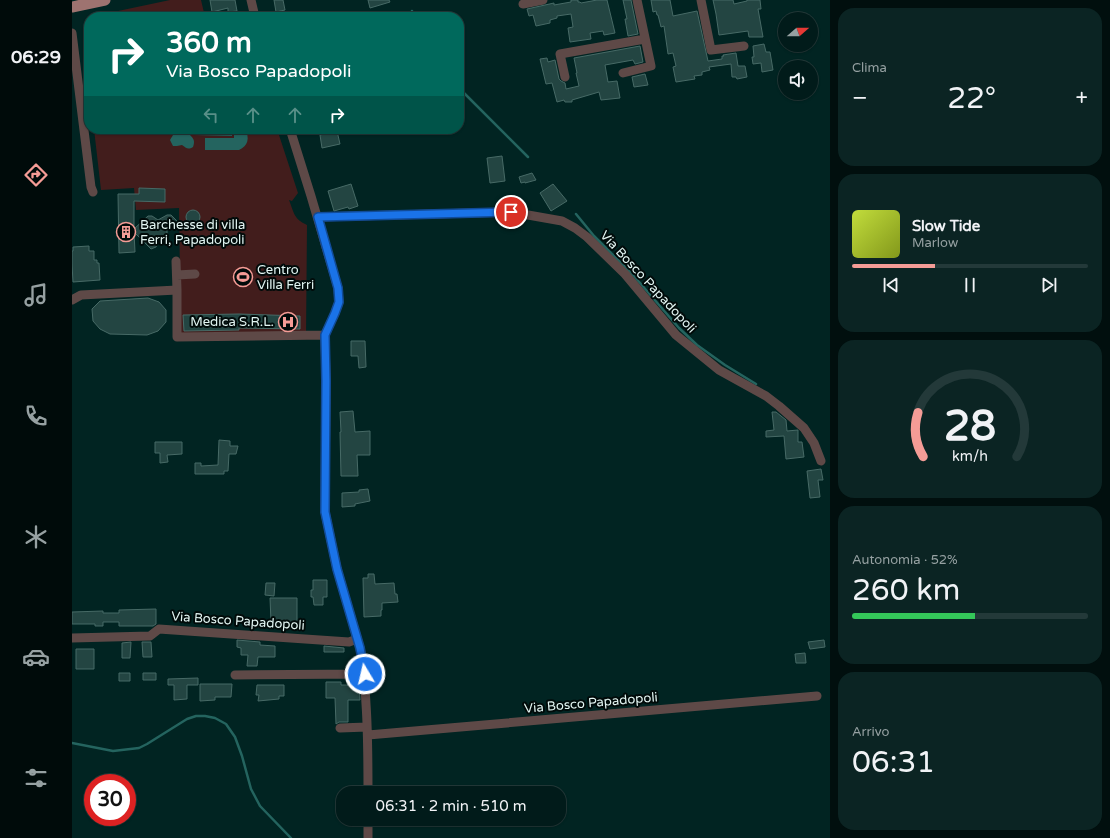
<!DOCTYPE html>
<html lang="it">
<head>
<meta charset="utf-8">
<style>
	:root { --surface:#011b1a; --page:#0b2423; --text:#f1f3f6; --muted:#96a1a2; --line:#233939; --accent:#f59c96 }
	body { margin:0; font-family:"Varela Round",sans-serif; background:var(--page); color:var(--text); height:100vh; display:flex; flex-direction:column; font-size:15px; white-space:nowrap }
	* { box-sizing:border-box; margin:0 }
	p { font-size:13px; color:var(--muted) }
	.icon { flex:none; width:22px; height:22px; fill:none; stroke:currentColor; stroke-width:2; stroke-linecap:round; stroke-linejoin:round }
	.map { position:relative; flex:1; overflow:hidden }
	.sheet { display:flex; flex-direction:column; gap:8px; padding:8px; background:#010f0e; width:280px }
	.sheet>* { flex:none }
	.top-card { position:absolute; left:12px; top:12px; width:380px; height:122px; border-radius:16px; box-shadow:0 1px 3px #0004,0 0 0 1px var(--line); background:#00695c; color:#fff; overflow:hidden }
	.needle { width:26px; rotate:70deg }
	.fabs { position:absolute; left:706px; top:12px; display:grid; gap:8px }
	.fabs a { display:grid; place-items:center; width:40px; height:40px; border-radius:50%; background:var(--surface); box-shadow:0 1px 3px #0004,0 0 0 1px var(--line); font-size:20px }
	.speed { position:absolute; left:12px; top:774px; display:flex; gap:8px; font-size:20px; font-weight:700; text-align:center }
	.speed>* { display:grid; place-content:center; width:52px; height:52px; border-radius:50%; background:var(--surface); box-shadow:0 1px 3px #0004,0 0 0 1px var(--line); line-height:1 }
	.speed .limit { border:6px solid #d22; background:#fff; color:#111 }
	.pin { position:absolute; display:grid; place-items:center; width:34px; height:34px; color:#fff; margin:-17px; border:2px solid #fff; border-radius:50%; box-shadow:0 1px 4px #0007 }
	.me { position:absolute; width:44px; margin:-22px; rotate:351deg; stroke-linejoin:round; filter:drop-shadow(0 0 3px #0008) }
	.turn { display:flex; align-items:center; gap:14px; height:84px; padding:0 16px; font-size:18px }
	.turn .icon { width:52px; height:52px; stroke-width:2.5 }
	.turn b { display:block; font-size:28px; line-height:34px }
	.lanes { display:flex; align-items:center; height:38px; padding:0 16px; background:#0003; justify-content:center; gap:20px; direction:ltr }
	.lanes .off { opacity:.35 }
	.big { font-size:30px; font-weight:600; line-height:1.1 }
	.sheet .widget { flex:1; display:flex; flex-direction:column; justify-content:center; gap:6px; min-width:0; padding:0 14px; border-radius:16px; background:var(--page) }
	.sheet .dial { align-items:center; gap:0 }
	.dial svg { height:104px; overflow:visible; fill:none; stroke:var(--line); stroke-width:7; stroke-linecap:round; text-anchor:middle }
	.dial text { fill:var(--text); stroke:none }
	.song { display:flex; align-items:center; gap:12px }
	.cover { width:48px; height:48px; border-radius:6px; background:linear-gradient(135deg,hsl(70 70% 55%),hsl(70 70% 35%)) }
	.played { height:4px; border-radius:2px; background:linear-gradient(90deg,var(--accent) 35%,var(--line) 35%) }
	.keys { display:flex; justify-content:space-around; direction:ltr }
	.heat { display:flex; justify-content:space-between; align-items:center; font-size:22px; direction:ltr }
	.charge { height:6px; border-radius:3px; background:linear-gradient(90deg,#34c759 52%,var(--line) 0) }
	.trip { position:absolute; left:264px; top:786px; width:230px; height:40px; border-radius:16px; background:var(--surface); box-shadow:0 1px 3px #0004,0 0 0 1px var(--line); font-weight:600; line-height:40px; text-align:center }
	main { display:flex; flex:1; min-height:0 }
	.tab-bar { display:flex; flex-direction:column; width:72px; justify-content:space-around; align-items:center; background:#000b0a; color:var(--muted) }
	.tab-bar .icon { width:28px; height:28px }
	.tab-bar .active { color:var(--accent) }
	.tab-bar b { font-size:18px; color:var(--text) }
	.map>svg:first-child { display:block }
	.green { fill:#421d1c }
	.water { fill:#24645f }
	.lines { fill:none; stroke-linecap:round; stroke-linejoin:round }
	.stream { stroke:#24645f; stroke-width:2.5 }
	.building { fill:#234542; stroke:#476a66 }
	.minor { stroke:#5e4947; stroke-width:9 }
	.major { stroke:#9e7370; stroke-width:11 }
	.route-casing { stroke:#114b97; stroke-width:10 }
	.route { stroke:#1a73e8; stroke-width:7 }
	.labels { text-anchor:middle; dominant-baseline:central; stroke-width:4; stroke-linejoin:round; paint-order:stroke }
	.poi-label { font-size:13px; fill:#e3f6f3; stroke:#010b0a; text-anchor:start }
	.street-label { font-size:13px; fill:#e3f6f3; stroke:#010b0a }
</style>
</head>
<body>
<main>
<nav class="tab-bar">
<b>06:29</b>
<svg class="icon active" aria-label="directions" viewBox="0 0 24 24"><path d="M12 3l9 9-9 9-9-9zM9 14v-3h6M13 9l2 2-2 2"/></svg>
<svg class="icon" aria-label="music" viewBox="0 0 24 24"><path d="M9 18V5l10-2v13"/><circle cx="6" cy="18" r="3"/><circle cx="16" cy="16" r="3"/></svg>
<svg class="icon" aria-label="phone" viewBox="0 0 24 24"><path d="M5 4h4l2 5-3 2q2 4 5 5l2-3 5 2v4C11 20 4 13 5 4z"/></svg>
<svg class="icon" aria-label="climate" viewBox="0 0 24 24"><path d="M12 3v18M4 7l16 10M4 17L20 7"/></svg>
<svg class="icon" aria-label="car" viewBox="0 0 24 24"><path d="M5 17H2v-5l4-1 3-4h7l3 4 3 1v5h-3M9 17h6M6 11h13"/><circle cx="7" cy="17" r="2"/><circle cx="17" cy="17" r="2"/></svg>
<svg class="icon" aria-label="filters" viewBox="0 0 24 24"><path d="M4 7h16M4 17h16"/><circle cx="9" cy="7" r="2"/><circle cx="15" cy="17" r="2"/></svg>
</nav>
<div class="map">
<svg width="758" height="838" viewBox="0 0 758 838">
	<rect width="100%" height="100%" fill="#012422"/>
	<!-- green -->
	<path class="green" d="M98,0H129L133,17H47L46,11Z
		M22,129H205L226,193L220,201L217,200C222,213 222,219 235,225L234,339L109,341L107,208L64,210L62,188L29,190Z"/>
	<!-- water -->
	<path class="water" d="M106,129H117L118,135C122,139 123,141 121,147C116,150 114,148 110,145L105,146H101L98,140L101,135L106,133Z
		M122,129H160V136L122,135Z
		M162,129H173C178,138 176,146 167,150H133V138H162Z"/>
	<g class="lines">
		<!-- stream -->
		<path class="stream" d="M340,11L342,17
			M387,88L456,157
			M504,214L522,236L561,275L607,328L625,345L653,365L684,384
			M0,743L41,751L67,748L75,744L115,719L124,716H133L143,718L154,724L163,737L170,756L179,789L188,806L219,838"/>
	</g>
	<!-- building -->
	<path class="building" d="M138,0H163L165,11L156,12V8L140,12Z
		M202,0H211L213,10L204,12Z
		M296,0H317L318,2L298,8Z
		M499,0H506V2H508L509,3L525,0H535L543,33L532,35L531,31L518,33L519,39L498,42L496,28L501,27L499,14L485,16V18L478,20V23L464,26L461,15L457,16L455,9L482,3V5L499,2Z
		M551,0H559L566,34L556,36L553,19H555Z
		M579,0H598L601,16L625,11L636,61L650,59V56H652L651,55L664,53L666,66H673L675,77L665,79L664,77H660L659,64L637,67L638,70L630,72V75L622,76L623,79L604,82L601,67L604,66L601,53L596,54L592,26L589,27L586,15H585L584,11L581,12Z
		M641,0H661L662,4L675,1V0H688L689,9H686L691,37H677L676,31L647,35L644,14Z
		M692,44L694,52H698L701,70L690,72L689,63L681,64L680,57H682L681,46Z
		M568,46L571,62L563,64L561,60L533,65L536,82L545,81L548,98L529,100L527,92L500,100V102H493L492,100L485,102L480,83L474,84L468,59L475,58L476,62L483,60L487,79L489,81L493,83L494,89L507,86L504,73H505L502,58Z
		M573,74L576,85L562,87L560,77Z
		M265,131L268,144L250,148L248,135Z
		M430,156L433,181L418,183L415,158Z
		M460,173L464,180L453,183V182L449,183L447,177Z
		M279,184L286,206L277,209L276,207L262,211L256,191Z
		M481,184L495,201L479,211L468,193Z
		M67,188L93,189V202L62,201V229L76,216H80L86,220L95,215H99L105,221L101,228L95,229V234L92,238H86V243L84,247L79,249L62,232L63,252L47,253L46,194H67Z
		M114 217a7 7 0 1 1 14 0a7 7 0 1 1-14 0Z
		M17,246V251H22V260H25V263H27L28,280L1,282L0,264V251H1V247Z
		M76,298L87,302L94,310V322L86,331L75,335L38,334L28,329L21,321L20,309L28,301Z
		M167,314L228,316V329L167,328V330L112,331L111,315Z
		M279,341H293L294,367L287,368L286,356H279Z
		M281,411L283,432L298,431V455H285L286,476H269L268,432H269L268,412Z
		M700,412H704L714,420L715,431L726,430V442H730L732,457L714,459L712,436L694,437V431L702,430Z
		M147,440L158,441V446H166L164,454H157L156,471H152V474H123V463H129V466L146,465Z
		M83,442H110V454L95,455L96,462L88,463V453H83Z
		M749,469L751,480H746L748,497L738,498L735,471Z
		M296,489L298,501L283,504V506L270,507V493L287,492V490Z
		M296,574H302L303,584L322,583L323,594H325L326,602L310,603V610H309V616L292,617L291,578H296Z
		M241,580H255V597H251V605H242L241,597H239V590H241Z
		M194,583H203L202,596L193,595Z
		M198,598H225V622H199Z
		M84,609V624L81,626H47V622H31V626H23V624H0V612L31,611V613H47V610Z
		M165,640L188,642V645L203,646V657H186L185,666H175L176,655H169V648L165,647Z
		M752,640L753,647L738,649L736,642Z
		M59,642L58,658H50V643Z
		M70,642H79L80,657H71Z
		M252,646L272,648V652H252Z
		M4,649H22V669H4Z
		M733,653L734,663H724L723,654Z
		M47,673H58V681H47Z
		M71,673H84V680H71Z
		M126,678V685H115V699L102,700V685H96V679Z
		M254,682H269V685H287L288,700H276V722H267L264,724L263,698H254Z
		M128,684H160L159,697H143V700L128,701Z
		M185,685H212V696H207V699L186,701L187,695H184Z"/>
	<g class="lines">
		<!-- minor -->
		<path class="minor" d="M179,0L183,17
			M629,0L639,50L672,46
			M451,4L471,0
			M0,33L19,187L21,192
			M551,73L579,66L565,0
			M493,77L488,54L573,39
			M218,129L239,196L266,288L267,302L263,313L253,335L254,381L253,512L265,569L288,648C292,667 293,685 294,704C296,733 296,763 296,793
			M246,217L439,212L490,221L503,228L515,237L553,274L604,335L647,370L694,396L707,406L732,428L742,443L749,461
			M104,261L105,290
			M105,275L123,274
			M0,300L9,295L105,290V337L253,335
			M0,638L78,636L87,629L277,642L285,639
			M163,675L293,674
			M268,728L295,727
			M296,735L745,696
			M296,819V838"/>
		<!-- major -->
		<path class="major" d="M0,7L33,0"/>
	</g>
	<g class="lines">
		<!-- route casing -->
		<g class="route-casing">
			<path id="route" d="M293,674L288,648L265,569L253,512L254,381L253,335L263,313L267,302L266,288L246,217L439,212"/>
		</g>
		<!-- route -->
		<use href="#route" class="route"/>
	</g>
	<!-- icons -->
	<defs>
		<g id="building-ring" transform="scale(1)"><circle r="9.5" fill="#010b0a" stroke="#f59c96" stroke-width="1.5"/><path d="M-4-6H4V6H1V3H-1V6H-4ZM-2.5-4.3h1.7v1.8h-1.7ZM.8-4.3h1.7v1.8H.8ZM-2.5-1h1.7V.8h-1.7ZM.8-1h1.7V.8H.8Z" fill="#f59c96"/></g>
		<g id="stadium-ring" transform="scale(1)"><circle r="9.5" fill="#010b0a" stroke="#f59c96" stroke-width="1.5"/><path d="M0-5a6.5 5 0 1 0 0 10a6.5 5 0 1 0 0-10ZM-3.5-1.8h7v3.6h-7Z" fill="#f59c96"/></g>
		<g id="hospital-ring" transform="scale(1)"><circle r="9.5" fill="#010b0a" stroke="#f59c96" stroke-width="1.5"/><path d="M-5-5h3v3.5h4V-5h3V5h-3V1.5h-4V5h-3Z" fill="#f59c96"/></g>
	</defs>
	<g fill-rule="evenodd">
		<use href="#building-ring" x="54" y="232"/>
		<use href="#stadium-ring" x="171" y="277"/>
		<use href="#hospital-ring" x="216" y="322"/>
	</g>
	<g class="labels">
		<!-- poi labels -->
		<g class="poi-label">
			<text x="68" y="225">Barchesse di villa<tspan x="68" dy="15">Ferri, Papadopoli</tspan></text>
			<text x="185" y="270">Centro<tspan x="185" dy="15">Villa Ferri</tspan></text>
			<text x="202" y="322" text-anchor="end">Medica S.R.L.</text>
		</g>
		<!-- street labels -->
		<g class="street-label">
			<text transform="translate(576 282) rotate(47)">Via Bosco Papadopoli</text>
			<text transform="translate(166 621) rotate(4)">Via Bosco Papadopoli</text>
			<text transform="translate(519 703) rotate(-5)">Via Bosco Papadopoli</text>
		</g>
	</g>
</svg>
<div class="fabs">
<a><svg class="needle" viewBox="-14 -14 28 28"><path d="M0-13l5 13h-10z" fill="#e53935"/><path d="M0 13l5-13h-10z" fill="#96a1a2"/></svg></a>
<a><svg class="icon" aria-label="sound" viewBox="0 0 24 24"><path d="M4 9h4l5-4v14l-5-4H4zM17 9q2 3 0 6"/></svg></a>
</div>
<div class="speed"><div class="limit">30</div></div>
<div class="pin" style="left:439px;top:212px;background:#d93025"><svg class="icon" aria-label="arrive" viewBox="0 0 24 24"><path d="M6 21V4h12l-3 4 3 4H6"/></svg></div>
<svg class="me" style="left:293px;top:674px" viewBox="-20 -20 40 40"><circle r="17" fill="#1a73e8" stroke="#fff" stroke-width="3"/><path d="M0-11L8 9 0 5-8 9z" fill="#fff"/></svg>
<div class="trip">06:31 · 2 min · 510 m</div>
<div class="top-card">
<div class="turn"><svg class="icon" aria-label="right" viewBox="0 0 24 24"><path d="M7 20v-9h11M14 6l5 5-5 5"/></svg><div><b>360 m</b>Via Bosco Papadopoli</div></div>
<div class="lanes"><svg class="icon off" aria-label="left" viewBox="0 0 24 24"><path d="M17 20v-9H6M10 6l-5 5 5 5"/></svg><svg class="icon off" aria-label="ahead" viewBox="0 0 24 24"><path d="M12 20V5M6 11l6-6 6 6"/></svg><svg class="icon off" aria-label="ahead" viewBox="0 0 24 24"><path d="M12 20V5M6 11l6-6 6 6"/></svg><svg class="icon" aria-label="right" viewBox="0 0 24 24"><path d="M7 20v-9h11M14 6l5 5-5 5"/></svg></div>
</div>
</div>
<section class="sheet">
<div class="widget"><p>Clima</p>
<div class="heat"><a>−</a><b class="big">22°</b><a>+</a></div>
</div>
<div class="widget">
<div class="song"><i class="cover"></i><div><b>Slow Tide</b><p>Marlow</p></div></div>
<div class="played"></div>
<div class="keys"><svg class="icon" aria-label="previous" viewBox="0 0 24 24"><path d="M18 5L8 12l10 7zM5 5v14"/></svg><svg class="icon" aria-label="pause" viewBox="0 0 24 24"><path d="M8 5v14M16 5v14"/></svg><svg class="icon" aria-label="next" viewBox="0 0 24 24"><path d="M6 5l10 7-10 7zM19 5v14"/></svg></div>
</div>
<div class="widget dial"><svg viewBox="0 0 100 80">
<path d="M14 69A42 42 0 1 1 86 69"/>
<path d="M14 69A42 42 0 0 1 10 35" stroke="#f59c96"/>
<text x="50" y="56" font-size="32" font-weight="700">28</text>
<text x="50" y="72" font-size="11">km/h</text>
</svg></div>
<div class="widget"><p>Autonomia · 52%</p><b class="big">260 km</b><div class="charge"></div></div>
<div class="widget"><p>Arrivo</p><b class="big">06:31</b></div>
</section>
</main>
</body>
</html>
